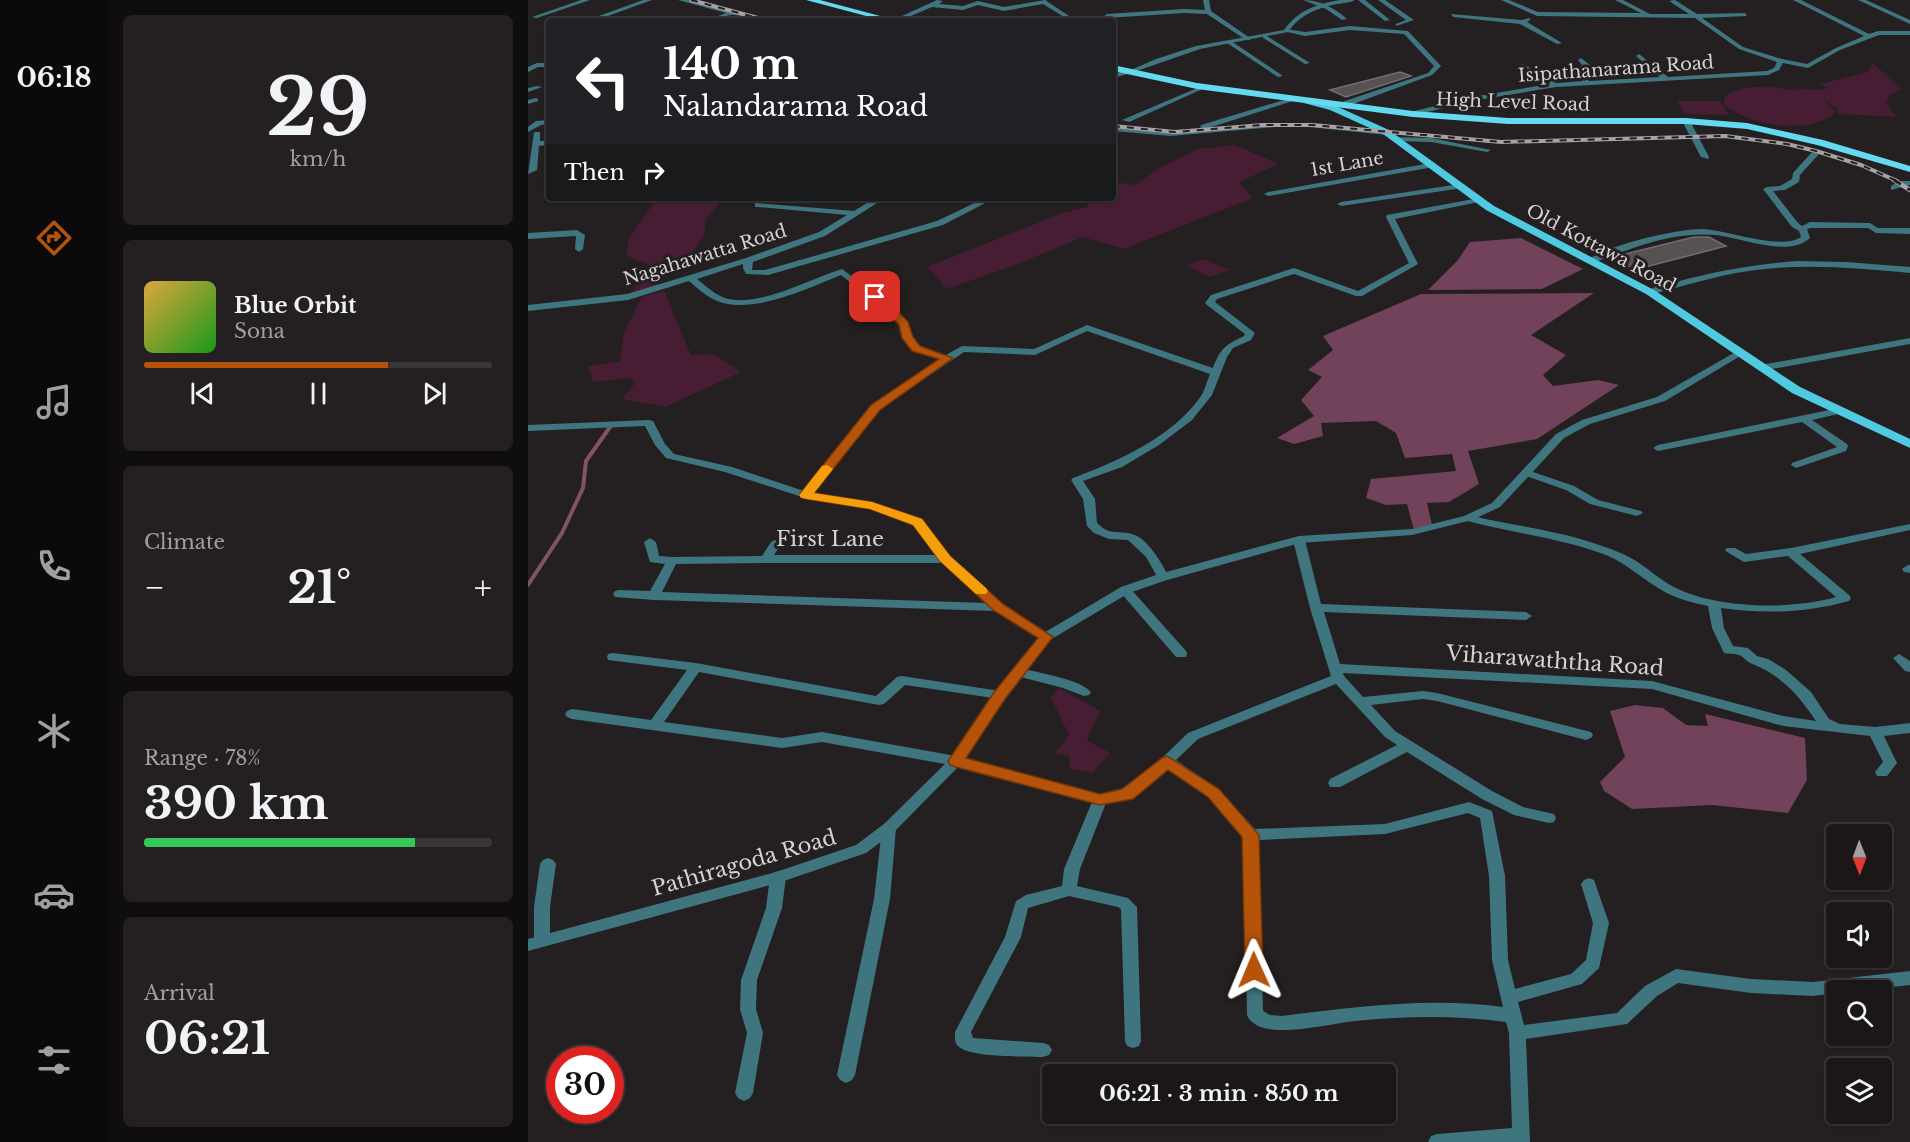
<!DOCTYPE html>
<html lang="en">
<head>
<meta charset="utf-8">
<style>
	:root { --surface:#1b1719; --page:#242022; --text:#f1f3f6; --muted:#a09fa2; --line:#393638; --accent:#b45309 }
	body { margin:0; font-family:"Libre Baskerville",serif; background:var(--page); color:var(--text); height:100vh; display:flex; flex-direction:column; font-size:22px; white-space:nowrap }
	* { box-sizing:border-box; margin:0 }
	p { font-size:20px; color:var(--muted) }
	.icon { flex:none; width:33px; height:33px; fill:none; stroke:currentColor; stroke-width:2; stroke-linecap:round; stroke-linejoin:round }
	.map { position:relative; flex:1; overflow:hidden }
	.drawer { display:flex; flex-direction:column; gap:15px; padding:15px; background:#0f0d0e; width:420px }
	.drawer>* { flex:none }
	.top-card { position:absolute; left:18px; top:18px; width:570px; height:183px; border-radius:6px; box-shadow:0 2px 4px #0004,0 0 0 2px var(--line); background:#202124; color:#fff; overflow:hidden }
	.needle { width:39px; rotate:179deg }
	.tools { position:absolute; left:1298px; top:824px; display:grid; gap:12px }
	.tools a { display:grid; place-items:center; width:66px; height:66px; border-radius:6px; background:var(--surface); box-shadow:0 2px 4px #0004,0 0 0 2px var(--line); font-size:30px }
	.speed { position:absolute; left:18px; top:1046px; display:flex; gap:12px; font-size:30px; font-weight:700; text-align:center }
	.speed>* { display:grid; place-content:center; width:78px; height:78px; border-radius:50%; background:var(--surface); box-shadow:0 2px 4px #0004,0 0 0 2px var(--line); line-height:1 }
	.speed .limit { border:9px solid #d22; background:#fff; color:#111 }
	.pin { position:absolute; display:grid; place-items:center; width:51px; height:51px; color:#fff; margin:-26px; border-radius:12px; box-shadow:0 3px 9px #0006 }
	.me { position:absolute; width:66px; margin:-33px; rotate:359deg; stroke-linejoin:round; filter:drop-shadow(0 0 4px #0008) }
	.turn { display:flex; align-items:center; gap:21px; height:126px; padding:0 18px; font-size:27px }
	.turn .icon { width:78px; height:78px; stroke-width:2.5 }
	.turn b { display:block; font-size:42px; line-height:51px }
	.then { display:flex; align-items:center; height:57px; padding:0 18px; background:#0003; gap:12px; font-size:22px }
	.big { font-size:45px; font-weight:700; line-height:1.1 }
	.drawer .tile { flex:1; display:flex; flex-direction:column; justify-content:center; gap:9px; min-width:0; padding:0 21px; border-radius:9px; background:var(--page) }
	.drawer .dial { align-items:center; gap:0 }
	.dial b { font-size:78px; line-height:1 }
	.song { display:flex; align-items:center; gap:18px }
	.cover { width:72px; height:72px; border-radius:9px; background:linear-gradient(135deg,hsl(40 70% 55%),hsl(120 70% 35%)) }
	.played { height:6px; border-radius:3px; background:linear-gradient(90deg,var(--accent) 70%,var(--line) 70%) }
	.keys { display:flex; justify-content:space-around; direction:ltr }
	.heat { display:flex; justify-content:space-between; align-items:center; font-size:33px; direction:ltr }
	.charge { height:9px; border-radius:4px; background:linear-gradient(90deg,#34c759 78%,var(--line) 0) }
	.trip { position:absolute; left:514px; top:1064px; width:354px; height:60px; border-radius:6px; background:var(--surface); box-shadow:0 2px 4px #0004,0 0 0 2px var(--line); font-weight:700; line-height:60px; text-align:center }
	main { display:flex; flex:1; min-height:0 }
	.dock { display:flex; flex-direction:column; width:108px; justify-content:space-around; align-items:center; background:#0b090a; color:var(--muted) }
	.dock .icon { width:42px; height:42px }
	.dock .active { color:var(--accent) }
	.dock b { font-size:27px; color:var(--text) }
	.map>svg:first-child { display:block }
	.green { fill:#461d32 }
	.forest { fill:#714259 }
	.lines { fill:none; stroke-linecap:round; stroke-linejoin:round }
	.stream { stroke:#825269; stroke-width:4 }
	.building { fill:#575154; stroke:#746d70; stroke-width:1.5 }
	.minor { fill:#3f757f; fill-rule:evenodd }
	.tertiary { fill:#3f757f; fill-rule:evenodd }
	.primary { fill:#4fcae1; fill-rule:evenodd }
	.trunk { fill:#64d9ef; fill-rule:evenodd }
	.rail-far1-casing { stroke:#a7a2a4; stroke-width:4 }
	.rail-casing { stroke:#a7a2a4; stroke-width:4.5 }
	.rail-far1 { stroke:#241f21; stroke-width:2; stroke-dasharray:7; stroke-linecap:butt }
	.rail { stroke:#241f21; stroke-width:3; stroke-dasharray:8; stroke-linecap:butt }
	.route { fill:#b45309; stroke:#753606; stroke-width:1.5 }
	.slow { fill:#f59e0b }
	.labels { text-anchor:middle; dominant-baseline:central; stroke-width:6; stroke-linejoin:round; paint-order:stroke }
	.far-street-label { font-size:18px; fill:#d6d2d4; stroke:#241f21 }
	.street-label { font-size:21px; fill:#d6d2d4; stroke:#241f21 }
</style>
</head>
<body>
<main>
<nav class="dock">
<b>06:18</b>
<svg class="icon active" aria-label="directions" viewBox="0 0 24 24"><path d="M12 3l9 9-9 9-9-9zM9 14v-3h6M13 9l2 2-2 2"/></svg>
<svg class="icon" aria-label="music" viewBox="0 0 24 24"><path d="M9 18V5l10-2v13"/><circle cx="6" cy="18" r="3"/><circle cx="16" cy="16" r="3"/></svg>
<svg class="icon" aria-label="phone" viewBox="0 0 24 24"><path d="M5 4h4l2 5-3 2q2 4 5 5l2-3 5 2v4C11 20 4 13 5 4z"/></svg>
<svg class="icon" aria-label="climate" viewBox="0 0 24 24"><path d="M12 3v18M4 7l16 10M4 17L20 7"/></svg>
<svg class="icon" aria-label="car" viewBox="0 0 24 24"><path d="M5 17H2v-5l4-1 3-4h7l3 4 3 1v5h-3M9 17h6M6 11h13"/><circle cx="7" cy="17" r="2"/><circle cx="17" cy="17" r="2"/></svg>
<svg class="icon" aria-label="filters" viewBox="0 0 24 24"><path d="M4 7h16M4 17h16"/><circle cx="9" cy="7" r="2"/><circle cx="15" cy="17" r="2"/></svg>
</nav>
<section class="drawer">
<div class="tile dial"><b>29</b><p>km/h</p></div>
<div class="tile">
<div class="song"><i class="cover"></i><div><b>Blue Orbit</b><p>Sona</p></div></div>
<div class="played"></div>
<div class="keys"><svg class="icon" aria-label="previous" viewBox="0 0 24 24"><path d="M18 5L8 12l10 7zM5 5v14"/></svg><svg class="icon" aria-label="pause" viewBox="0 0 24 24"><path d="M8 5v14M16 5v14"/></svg><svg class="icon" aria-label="next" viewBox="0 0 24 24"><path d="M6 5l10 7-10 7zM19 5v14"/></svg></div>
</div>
<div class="tile"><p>Climate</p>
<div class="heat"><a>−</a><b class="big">21°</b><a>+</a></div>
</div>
<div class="tile"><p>Range · 78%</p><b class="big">390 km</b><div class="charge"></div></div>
<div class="tile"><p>Arrival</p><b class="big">06:21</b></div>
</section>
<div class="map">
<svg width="1382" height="1142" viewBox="0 0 1382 1142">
	<rect width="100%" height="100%" fill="#241f21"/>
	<!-- green -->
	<path class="green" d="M1345,63L1373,89L1362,95L1358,103L1369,117L1309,114L1310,109L1295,99L1306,110L1304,116C1277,133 1220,127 1196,104V98C1215,81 1251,87 1274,92L1264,89C1276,88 1288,92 1300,88L1292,84L1339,72Z
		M1149,101H1192L1201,115L1157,114Z
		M707,145L751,164L711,182L725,198L596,249L555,237L487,265L419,289L399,267L537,212L559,207L563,198H585V182L608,185L629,169L670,149Z
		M129,198H196L178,219C178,246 159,261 134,266L129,286L104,292L120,264L99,256L100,240Z
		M675,259L702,270L682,277L658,265Z
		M136,291L163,355L186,354L213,372L137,407L94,399L107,383L101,378L65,382L60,366L92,361L96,332L114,297Z
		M531,688L572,711L559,740L582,753L565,773L542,769L541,756L527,753L541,735L523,698Z"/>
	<!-- forest -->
	<path class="forest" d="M993,238L1055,269L1014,289L900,290L930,260L942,242Z
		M1066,293L1003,335L1038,355L1015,375L1025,386L1070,380L1091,385L1009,439L940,451L951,484L921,502L899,503L904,525L886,530L879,504L858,505L838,498L843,479L928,471L924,454L877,458L868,433L848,421L793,423L795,436L766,444L749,438L786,416L773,400L794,377L780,370L805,350L795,336L893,294Z
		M1107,705L1135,708L1158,725L1180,726L1177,714L1277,738L1279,780L1260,813L1184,805L1104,809L1076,791L1072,782L1097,757L1082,711Z"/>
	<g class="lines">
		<!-- stream -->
		<path class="stream" d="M0,585L34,533L55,488L58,461L82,427"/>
	</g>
	<!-- building -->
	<path class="building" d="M872,72L883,76L818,97L802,90Z
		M1166,237H1181L1198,246L1106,270L1085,257Z"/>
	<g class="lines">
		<!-- minor -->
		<path class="minor" d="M53,0H62L9,18L4,17Z
			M115,0H124L66,21H57Z
			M150,0H160L239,21C228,21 217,15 205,15C196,15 187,21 177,21L198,13Z
			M409,0L415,1L411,4L435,6L450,1L476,7L517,0L541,16L536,17L515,4L476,11L450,5L435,10L404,7L371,21H363Z
			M675,0H681L683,11L722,38V40H718L679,14L656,13L579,18L576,16L579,14L656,9L677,10Z
			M775,0C792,0 807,8 819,19L814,20L798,9Z
			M830,0H837L862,20L857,21Z
			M850,0H857L886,20L868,26V24L878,20Z
			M973,0H981L1010,12L1113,13L1087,0H1095L1122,14H1161L1141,1L1147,0L1169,14L1217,13L1219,16L1174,18L1215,47L1254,59L1279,64L1308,48L1336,36L1265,0H1273L1341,34L1350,31H1382V35H1351L1312,50L1280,68L1255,63L1251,70L1240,75L1028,87L950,100L882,116V112L950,96L1021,84L993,67V65L995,64L1029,83L1055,81L1047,69L1054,65L1050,60L1053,58L1062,65L1054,70L1061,81L1132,77L1109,57L1108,56L1111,54L1140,77L1239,71L1246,68L1249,62L1211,49L1167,18L1009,16Z
			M1330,0H1338L1382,20V24Z
			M923,14L993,20L1002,18V20L999,22L1034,43L1029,44L992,24L925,17Z
			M822,26L880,31L913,66L904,75L817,107H811V103L900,73L906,66L876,34L822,30L777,36L755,31L758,29L777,32Z
			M737,35L739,36L782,63L777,64L735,38V36Z
			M699,41H703L755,76L750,77L699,43Z
			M9,63H21V67H10L0,72V67Z
			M601,70L603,71V73L585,78V74Z
			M9,86L14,87L0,92V88Z
			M674,86L679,87L601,122L594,120Z
			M766,97L770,99L768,100L677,129L748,123H781L859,131L863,133L859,135L781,127H748L643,136L585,131V127L643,132L675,129L672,127L673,125Z
			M8,98L10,99V101L0,104V100Z
			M1155,119L1162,121L1181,157L1180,159L1173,157L1154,121Z
			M21,120V124L13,125L0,132V127L8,121Z
			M6,132H12V141H21V145L11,146L9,170L0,174Z
			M865,137L903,138L963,150L959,152L903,142L868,141L864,139Z
			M1284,152L1291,154L1272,175L1271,182L1257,190L1245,191L1270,223L1274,226L1282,222L1342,223L1350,228H1382V234L1348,233L1340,228H1283L1279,229L1282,238C1261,258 1214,238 1188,235C1146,231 1106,247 1067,262L1060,260C1079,245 1149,229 1174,229C1200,230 1253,251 1273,237L1271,231L1264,227L1235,189L1239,187L1252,186L1264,179L1265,173Z
			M903,163L907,165L906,167L740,196L736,194L740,192Z
			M1371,181H1382V185L1363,190V186Z
			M932,184L936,186L935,188L813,206L809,204L813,202Z
			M347,198H357L297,236L225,262L224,270H237L409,221L457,198H467L415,225L240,275L218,274L215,268V264L169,279C178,286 188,296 200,299C235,306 281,279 314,269L366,308L381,325L384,338L391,347L418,355L434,346L506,349L559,325L685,368C692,349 697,345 716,336L717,334L679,305L677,303L683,295L766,268L830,291L881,263L858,217L859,215L951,198L955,200L951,202L867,219L890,264L834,296H828L766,274L689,299L687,302L727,333L723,340L705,348L699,357L684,395L664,420L631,445L594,467L555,481L567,499L569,523C582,536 589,530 604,534C620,538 634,564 641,577L639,580H631L618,557L600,540L581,539L566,533L559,526L555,499L543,480L545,478C590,461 645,437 673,396C677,390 679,381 682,374L559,331L507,355L436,352L352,409L286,493L344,503L394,520L421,556L474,604L522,634L524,637L522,640H514L467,611L126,600L87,597L85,594L87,591L91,590L122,591L137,564L122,562L116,542L122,538L128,542L131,556L144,557L234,556L243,542L247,540L253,544L246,555H408L386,524L342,509L274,497L197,472L138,458L127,445L117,426L0,431V425L121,420L125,421L137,444L146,454L204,467L276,491L344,405L411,359L385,351L374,338L371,326L360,312L313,275C281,288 226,314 192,302C180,298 170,289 161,281L100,300L0,311V305L99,294L218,258L291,232L319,215L230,207H227V203L326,211ZM238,563H414L458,603L134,592L148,564Z
			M49,230L57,235L55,249L51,252L47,249L48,236L0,239V233Z
			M1269,261L1318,262L1382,267V273C1328,268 1275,263 1221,271C1187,276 1155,286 1122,295L1117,292C1126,286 1138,284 1148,282C1188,271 1228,264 1269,261Z
			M1382,338V344L1233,371L1228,368L1233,365Z
			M1311,408L1316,411L1315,413L1284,420L1319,444L1320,446L1318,451L1268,468L1263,465L1264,463L1309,447L1274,422L1130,451L1125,448L1130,445Z
			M999,470L1046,486L1070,500L1113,511L1115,513L1109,516L1062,504L1038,490L995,475L994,473L995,471Z
			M940,515C984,526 1031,530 1074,546C1086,550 1097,554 1108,561C1121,569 1132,580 1146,587C1189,609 1262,610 1308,597L1260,556L1216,562L1199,552L1197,550L1199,548H1207L1218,554L1263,548L1382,524V530L1272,554L1321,595L1323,598L1321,601C1278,613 1237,614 1193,608L1196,628L1205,646L1220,648L1229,656L1240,659L1258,670L1283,692L1301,719L1312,724L1347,727L1382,723V733L1356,736L1369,763L1359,776H1349L1347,772L1355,762L1342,736L1255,726L1124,689L815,673L816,676L835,697L895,691L909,693L1063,732L1065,735L1063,738L1058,740L909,701L895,699L843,705L867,731L964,791L995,807L1026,814L1028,818L1026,822L1021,823L986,815L954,799L879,752L812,787H802L800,783L802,779L869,745L857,737L808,684L670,739L648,760L690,789L727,829L857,824L941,802L964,811L977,876L980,960L987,989L1043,974L1058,960L1065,923L1053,884L1056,880L1061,878L1066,880L1081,923L1071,968L1054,984L990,1002L996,1025L1089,1013L1117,986L1148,969L1223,979L1285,982L1382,971V985L1335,990H1308V993L1285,996L1223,993L1150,983L1129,996L1099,1024L998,1039L1002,1142H900L903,1136L909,1134L984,1128L981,1033L978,1022C928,1015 878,1016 827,1021C801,1024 767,1033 741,1029C732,1028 722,1023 719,1015L716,836L680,797L639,768L604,798L578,803L552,869L549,886L600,898L609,907L613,1041L611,1046L605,1048L599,1046L597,1041L593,909L590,907L541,896L500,908L493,937L443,1032L445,1038L515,1043L521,1045L524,1050L521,1055L515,1057C497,1056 441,1058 430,1046C426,1042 427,1037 427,1032L477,937L488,901L498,895L534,886L536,869L564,802L428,766L294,742L254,748L44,719L39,717L37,714L39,711L44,709L123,720L159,670L80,660L79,657L80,654L85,653L168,663L348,696L369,677L374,676L472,691L477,692L479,695L477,698L472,699L377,685L356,704L351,705L171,672L136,722L254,738L294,732L428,756L572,794L595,790L634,758L660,733L803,676L782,608L765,540L771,536L777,540L793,604L998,612L1004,616L998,620L796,612L812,664L1124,681L1255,716L1288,721C1271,695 1252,674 1222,663C1218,661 1215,656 1211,655C1206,653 1201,654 1196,653L1184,628L1180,606C1165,603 1150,599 1137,592C1116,581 1100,564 1078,555C1033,538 983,533 936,520L934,518L936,516ZM940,813L952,818L961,876L964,960L975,1007C901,997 827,1007 754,1016L742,1015L735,1011L731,840L857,834Z
			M1380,565H1382V573L1376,572L1374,569Z
			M597,586L601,587L658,651L659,654L658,657H648L593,593L591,590L593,587Z
			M1371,654L1382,661V672L1377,671L1365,658Z
			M490,668C508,672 552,679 563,692L561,695L556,696L535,688L485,675L483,672L485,669Z
			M361,823L366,824L368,828L362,899L327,1075L324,1080L318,1083L312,1080L309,1075L346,899L354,828L356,824Z
			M20,858L25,860L28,864L22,907V939L20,943L14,945L8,943L6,939V907L12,864L15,860Z
			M250,871L255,873L258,877L254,908L229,980L228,1009L235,1033L225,1093L222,1098L216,1101L210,1098L207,1093L219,1033L212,1009L213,980L238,908L242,877L245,873Z"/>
		<!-- tertiary -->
		<path class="tertiary" d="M812,0H827C822,3 815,3 809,4C788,8 772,15 760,32L672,49L603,73L598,72L628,59L668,46L756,30C770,10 789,4 812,0Z
			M1211,350L1216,353L1214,355L1137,401L1062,424L1036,438L972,507L944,520L884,535L772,543L639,580L601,593L522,640L477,698L433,764L366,832L338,853L250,883L0,951V939L248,872L328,845L356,824L423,758L467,692L514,634L593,587L631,574L771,536L884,529L936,516L964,503L1028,434L1054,420L1129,397Z"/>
		<!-- primary -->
		<path class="primary" d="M779,98L808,106L861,130L966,206L1126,290L1272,387L1382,439V448L1264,393L1118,294L958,210L855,134L802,110L776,103L775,101Z"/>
		<!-- trunk -->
		<path class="trunk" d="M278,0H292L371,21H357Z
			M585,65L669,83L885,111L980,118H1158L1219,123L1295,140L1382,166V172L1289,145L1219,129L1158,124H980L885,117L669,89L585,71Z"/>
		<!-- rail-far1 casing -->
		<g class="rail-far1-casing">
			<path id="rail-far1" d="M163,0L241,21
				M585,126L647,132L735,125H784L973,142L1197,136L1259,144L1288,151L1333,165L1369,181"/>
		</g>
		<!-- rail casing -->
		<g class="rail-casing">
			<path id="rail" d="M1366,180L1382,190"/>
		</g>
		<!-- rail-far1 -->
		<use href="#rail-far1" class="rail-far1"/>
		<!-- rail -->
		<use href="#rail" class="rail"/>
	</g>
	<!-- route -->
	<path class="route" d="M347,294L367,308L380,322L385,337L392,346L425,358L352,410L286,493L344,502L394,519L422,556L475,604L525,637L477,699L438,758L572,794L594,789L634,758L639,756L691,789L731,835L735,970L732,975L726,978L719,975L717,970L714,837L680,797L640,770L605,799L572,805L428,767L422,765L420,761L467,691L510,638L465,610L412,561L385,525L342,509L278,499L271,495L343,405L411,359L384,351L374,338L371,325L342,297Z"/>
	<!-- slow -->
	<path class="slow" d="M299,465L305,469L286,493L344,502L394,519L422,556L458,588L460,591L458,594H448L412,561L385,525L342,509L273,498L271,495L273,493L294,466Z"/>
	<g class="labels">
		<!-- far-street labels -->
		<g class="far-street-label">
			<text transform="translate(1088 69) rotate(-4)">Isipathanarama Road</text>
			<text transform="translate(985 102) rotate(2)">High Level Road</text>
			<text transform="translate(819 164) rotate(-10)">1st Lane</text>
			<text transform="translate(1073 248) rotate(28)">Old Kottawa Road</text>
			<text transform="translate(177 255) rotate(-17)">Nagahawatta Road</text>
		</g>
		<!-- street labels -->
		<g class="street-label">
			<text x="302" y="539">First Lane</text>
			<text transform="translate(1027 661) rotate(4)">Viharawaththa Road</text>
			<text transform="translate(216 863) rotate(-16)">Pathiragoda Road</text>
		</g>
	</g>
</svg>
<div class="tools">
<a><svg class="needle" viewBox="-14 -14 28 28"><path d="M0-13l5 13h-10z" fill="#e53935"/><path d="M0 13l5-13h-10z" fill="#a09fa2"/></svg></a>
<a><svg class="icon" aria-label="sound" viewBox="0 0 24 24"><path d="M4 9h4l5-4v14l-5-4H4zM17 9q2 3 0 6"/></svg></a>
<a><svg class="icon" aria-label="search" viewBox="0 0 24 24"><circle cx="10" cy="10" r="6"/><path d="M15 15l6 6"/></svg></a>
<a><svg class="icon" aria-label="layers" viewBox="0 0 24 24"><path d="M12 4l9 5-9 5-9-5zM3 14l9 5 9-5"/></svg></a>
</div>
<div class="speed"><div class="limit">30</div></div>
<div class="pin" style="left:347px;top:297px;background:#d93025"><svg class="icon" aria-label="arrive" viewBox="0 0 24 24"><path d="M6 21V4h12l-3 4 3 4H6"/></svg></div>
<svg class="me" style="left:726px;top:970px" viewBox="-20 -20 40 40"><path d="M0-17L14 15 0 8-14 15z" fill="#b45309" stroke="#fff" stroke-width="4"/></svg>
<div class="trip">06:21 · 3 min · 850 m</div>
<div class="top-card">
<div class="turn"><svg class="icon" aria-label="left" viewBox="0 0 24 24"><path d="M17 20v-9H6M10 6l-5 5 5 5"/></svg><div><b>140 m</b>Nalandarama Road</div></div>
<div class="then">Then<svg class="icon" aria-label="right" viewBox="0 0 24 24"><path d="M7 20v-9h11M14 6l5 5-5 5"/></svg></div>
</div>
</div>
</main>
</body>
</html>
